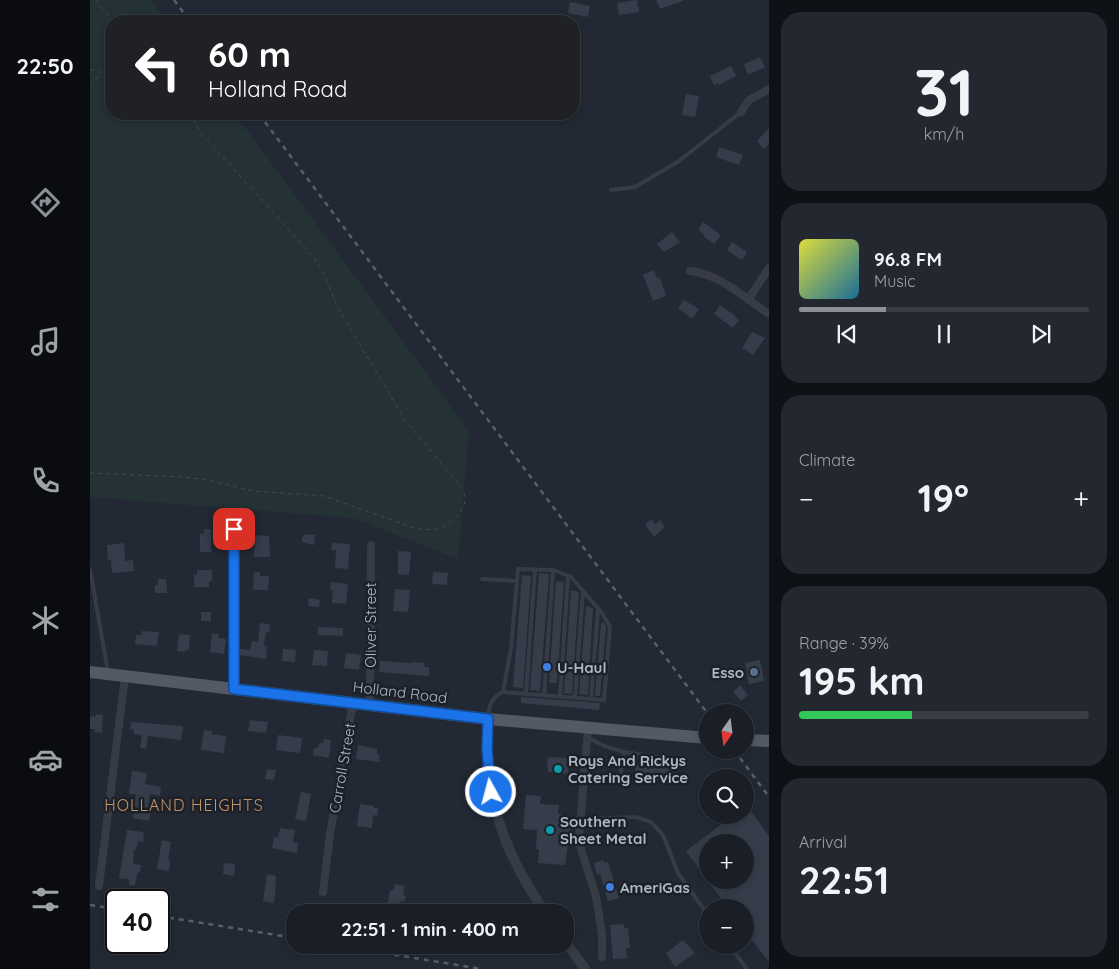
<!DOCTYPE html>
<html lang="en">
<head>
<meta charset="utf-8">
<style>
	:root { --surface:#1a1f27; --page:#23272f; --text:#f1f3f6; --muted:#9fa2a7; --line:#383d44; --accent:#8c9099 }
	body { margin:0; font-family:Quicksand,sans-serif; background:var(--page); color:var(--text); height:100vh; display:flex; flex-direction:column; font-size:19px; white-space:nowrap }
	* { box-sizing:border-box; margin:0 }
	p { font-size:16px; color:var(--muted) }
	.icon { flex:none; width:28px; height:28px; fill:none; stroke:currentColor; stroke-width:2; stroke-linecap:round; stroke-linejoin:round }
	.map { position:relative; flex:1; overflow:hidden }
	.sheet { display:flex; flex-direction:column; gap:12px; padding:12px; background:#0e1115; width:350px }
	.sheet>* { flex:none }
	.banner { position:absolute; left:15px; top:15px; width:475px; height:105px; border-radius:20px; box-shadow:0 2px 8px #0003,0 0 0 1px var(--line); background:#202124; color:#fff; overflow:hidden }
	.needle { width:32px; rotate:194deg }
	.buttons { position:absolute; left:609px; top:704px; display:grid; gap:10px }
	.buttons a { display:grid; place-items:center; width:55px; height:55px; border-radius:50%; background:var(--surface); box-shadow:0 2px 8px #0003,0 0 0 1px var(--line); font-size:25px }
	.speed { position:absolute; left:15px; top:889px; display:flex; gap:10px; font-size:25px; font-weight:700; text-align:center }
	.speed>* { display:grid; place-content:center; width:65px; height:65px; border-radius:50%; background:var(--surface); box-shadow:0 2px 8px #0003,0 0 0 1px var(--line); line-height:1 }
	.speed .limit { border:2px solid #111; border-radius:8px; background:#fff; color:#111 }
	.pin { position:absolute; display:grid; place-items:center; width:42px; height:42px; color:#fff; margin:-21px; border-radius:10px; box-shadow:0 2px 8px #0006 }
	.me { position:absolute; width:55px; margin:-28px; rotate:353deg; stroke-linejoin:round; filter:drop-shadow(0 0 4px #0008) }
	.turn { display:flex; align-items:center; gap:18px; height:105px; padding:0 20px; font-size:22px }
	.turn .icon { width:65px; height:65px; stroke-width:2.5 }
	.turn b { display:block; font-size:35px; line-height:42px }
	.big { font-size:38px; font-weight:700; line-height:1.1 }
	.sheet .widget { flex:1; display:flex; flex-direction:column; justify-content:center; gap:8px; min-width:0; padding:0 18px; border-radius:20px; background:var(--page) }
	.sheet .dial { align-items:center; gap:0 }
	.dial b { font-size:65px; line-height:1 }
	.song { display:flex; align-items:center; gap:15px }
	.cover { width:60px; height:60px; border-radius:8px; background:linear-gradient(135deg,hsl(60 70% 55%),hsl(200 70% 35%)) }
	.played { height:5px; border-radius:2px; background:linear-gradient(90deg,var(--accent) 30%,var(--line) 30%) }
	.keys { display:flex; justify-content:space-around; direction:ltr }
	.heat { display:flex; justify-content:space-between; align-items:center; font-size:28px; direction:ltr }
	.charge { height:8px; border-radius:4px; background:linear-gradient(90deg,#34c759 39%,var(--line) 0) }
	.trip { position:absolute; left:196px; top:904px; width:288px; height:50px; border-radius:20px; background:var(--surface); box-shadow:0 2px 8px #0003,0 0 0 1px var(--line); font-weight:700; line-height:50px; text-align:center }
	main { display:flex; flex:1; min-height:0 }
	.tabs { display:flex; flex-direction:column; width:90px; justify-content:space-around; align-items:center; background:#0a0c10; color:var(--muted) }
	.tabs .icon { width:35px; height:35px }
	.tabs .selected { color:var(--accent) }
	.tabs b { font-size:22px; color:var(--text) }
	.map>svg:first-child { display:block }
	.green { fill:#243235 }
	.building { fill:#353d4a; fill-rule:evenodd }
	.lines { fill:none; stroke-linecap:round; stroke-linejoin:round }
	.path { stroke:#3d4b4e; stroke-width:1; stroke-dasharray:4 4; stroke-linecap:butt }
	.service { stroke:#363b45; stroke-width:4 }
	.minor { stroke:#363b45; stroke-width:8 }
	.tertiary { stroke:#363b45; stroke-width:10 }
	.primary { stroke:#545a65; stroke-width:12 }
	.rail { stroke:#585f6b; stroke-width:2.5; stroke-dasharray:5 5; stroke-linecap:butt }
	.route-casing { stroke:#114b97; stroke-width:12 }
	.route { stroke:#1a73e8; stroke-width:9 }
	.shop-dot { fill:#3f7fe0; stroke:#1b2029; stroke-width:2 }
	.service-dot { fill:#5c6f8a; stroke:#1b2029; stroke-width:2 }
	.culture-dot { fill:#0f9aa8; stroke:#1b2029; stroke-width:2 }
	.labels { text-anchor:middle; dominant-baseline:central; stroke-width:5; stroke-linejoin:round; paint-order:stroke }
	.street-label { font-size:15px; fill:#b0b6c1; stroke:#1b2029 }
	.poi-label { font-size:15px; font-weight:bold; fill:#b0b6c1; stroke:#1b2029; text-anchor:start }
	.neighbourhood-label { font-size:16px; letter-spacing:1px; fill:#c49569; stroke:#1b2029 }
</style>
</head>
<body>
<main>
<nav class="tabs">
<b>22:50</b>
<svg class="icon selected" aria-label="directions" viewBox="0 0 24 24"><path d="M12 3l9 9-9 9-9-9zM9 14v-3h6M13 9l2 2-2 2"/></svg>
<svg class="icon" aria-label="music" viewBox="0 0 24 24"><path d="M9 18V5l10-2v13"/><circle cx="6" cy="18" r="3"/><circle cx="16" cy="16" r="3"/></svg>
<svg class="icon" aria-label="phone" viewBox="0 0 24 24"><path d="M5 4h4l2 5-3 2q2 4 5 5l2-3 5 2v4C11 20 4 13 5 4z"/></svg>
<svg class="icon" aria-label="climate" viewBox="0 0 24 24"><path d="M12 3v18M4 7l16 10M4 17L20 7"/></svg>
<svg class="icon" aria-label="car" viewBox="0 0 24 24"><path d="M5 17H2v-5l4-1 3-4h7l3 4 3 1v5h-3M9 17h6M6 11h13"/><circle cx="7" cy="17" r="2"/><circle cx="17" cy="17" r="2"/></svg>
<svg class="icon" aria-label="filters" viewBox="0 0 24 24"><path d="M4 7h16M4 17h16"/><circle cx="9" cy="7" r="2"/><circle cx="15" cy="17" r="2"/></svg>
</nav>
<div class="map">
<svg width="679" height="969" viewBox="0 0 679 969">
	<rect width="100%" height="100%" fill="#232934"/>
	<!-- green -->
	<path class="green" d="M0,0H61L77,21H21V114H145L379,431L368,559L263,518L0,497Z"/>
	<!-- building -->
	<path class="building" d="M547,0L549,12L529,15L527,3Z
		M566,0H593V1L570,9Z
		M480,2L500,6L498,17L478,13Z
		M670,57L675,67L658,75L654,64Z
		M641,66L646,76L629,85L628,83L624,85L620,76Z
		M596,94L609,96L605,117L592,115Z
		M679,128V144L674,149L667,141Z
		M629,147L653,155L649,165L626,157Z
		M613,222L631,235L624,244L614,237L615,235L608,230Z
		M582,232L590,242L574,252L567,244Z
		M642,242L657,252L652,260L637,250Z
		M564,270L567,278H570L576,296L563,301L553,275Z
		M594,300L609,309L602,319L588,308Z
		M630,305L646,316L645,317L649,320L643,328L624,314Z
		M662,332L675,338L663,355L652,348Z
		M562,519L565,524L570,520L575,527L564,537L555,524Z
		M114,529H121V552H110V534H114Z
		M217,534L225,535L224,545L212,542L213,535H217Z
		M165,535L179,536L180,557H164Z
		M34,543L35,561L43,560L44,571L22,573L21,560H18L17,545Z
		M242,543L260,544L258,569L245,568L246,550H241Z
		M308,551L321,552L319,575L308,574Z
		M107,570H122V581H119V587H104V574L107,575Z
		M164,572H170V576H179L178,590H163Z
		M343,572L358,573L357,585L342,584Z
		M449,573L459,574L450,691L440,690Z
		M432,575L441,576L433,690L432,688L423,687Z
		M68,579H76L77,593H65V585H68Z
		M466,581L474,582L467,683H459Z
		M241,582L258,584L256,604L242,603L243,590H240Z
		M305,589L320,590L318,612L303,611Z
		M481,590L489,592L482,694L474,693Z
		M219,598L230,600L229,607L218,606Z
		M496,606L503,608L498,695L489,694Z
		M111,612H121V621H111Z
		M170,623L180,624L179,632H176L174,646H177L176,659L150,655V649L160,650L162,641L168,642Z
		M511,623H514L516,627L510,696H505Z
		M228,627L253,628V636L228,635Z
		M52,631L69,632L67,646L45,644L46,635H51Z
		M89,634L100,635L99,650H95V652L87,651Z
		M122,634H129L128,638L136,639L134,654L120,652Z
		M193,649L206,650L205,662L192,661Z
		M224,650L238,651L237,666L222,665Z
		M256,653L271,655L269,670L254,668Z
		M670,660L674,681L659,684L655,663Z
		M290,661L321,663L322,662L335,663L334,667H339V676L289,672Z
		M650,685L658,695L651,701L643,692Z
		M431,697L510,703L509,710L431,703Z
		M6,714L13,715L12,733L4,732L5,729H0V716L5,717Z
		M160,720L178,722L176,733L158,731Z
		M41,722L93,726L91,740L58,736L56,749L50,748L52,735L44,734V730L40,729Z
		M114,730L122,731V734L136,736L134,753L111,750Z
		M188,735L212,738L210,753L186,750Z
		M234,739L241,740L239,758L223,755L224,749L228,748L229,743H233Z
		M268,745L287,749V754L290,755L289,762L266,759Z
		M459,757L479,758L478,774L458,772L457,759H459Z
		M546,765L584,769L583,782L544,777Z
		M177,769L186,770L184,780L175,779Z
		M42,771L57,773L55,784L71,787L70,796L60,794L58,808H61V812L59,821L43,818L46,794H39Z
		M211,792L221,794L216,821L205,819Z
		M436,795L451,796L450,804L469,805L468,814L482,817L475,865L448,863L449,849H446L447,830L433,829Z
		M655,803L679,836V962L655,931V908H638L596,851L644,815H655ZM618,842H655V880H618Z
		M270,804L284,806V808H288L287,816L283,815L282,828L267,826Z
		M190,828L205,830L203,842L208,843L207,853L182,848L184,837L188,838Z
		M37,830L53,832L54,835L53,842L48,841L46,850L44,849L43,864L51,865L50,872L47,874L45,886L39,885V879L29,878Z
		M72,840L81,842L78,859L80,860L79,871L67,869Z
		M513,860L514,863L518,862L529,898L518,901L510,874L507,875L504,863Z
		M134,863L145,864L144,876L133,874Z
		M177,874L186,876L185,884H186L184,903L173,901Z
		M305,884L315,886L313,895L316,896L314,902L311,901L308,909L297,906L300,891L304,889Z
		M534,924V928H538L540,948H536L537,958L523,959L520,925Z
		M593,940L605,953L585,967L576,953Z"/>
	<g class="lines">
		<!-- path -->
		<path class="path" d="M6,0L22,21
			M0,70H8L10,73L7,78L0,82
			M0,473L95,477L122,481L163,491L234,496L327,529C334,529 341,530 348,529C360,525 377,510 375,496C373,491 370,486 367,482L315,420L248,308L233,272L224,258L112,134L106,125L103,114"/>
		<!-- service -->
		<path class="service" d="M521,190L545,187L589,161L651,112
			M0,569L18,672
			M392,579L427,581
			M436,694L445,569
			M454,695L463,570
			M470,697L478,576
			M485,698L493,591
			M501,699L508,609
			M398,717C399,705 402,697 413,692L514,700L520,627L512,613L481,577L464,570L428,569L421,648L413,692
			M497,737L514,746L534,752L588,760
			M494,778L530,777L534,752
			M491,819L546,817L561,822L573,835L588,873L618,915
			M639,945L657,969"/>
		<!-- minor -->
		<path class="minor" d="M651,112L659,100L679,89
			M600,271C630,274 655,298 679,314
			M658,300L679,268
			M144,529V689
			M280,705L281,545
			M498,729L489,838L490,846L506,896L512,935V957
			M9,886L35,676
			M233,892L240,834L263,703"/>
		<!-- tertiary -->
		<path class="tertiary" d="M398,719C395,795 411,850 455,912
			M475,941L495,969"/>
		<!-- primary -->
		<path class="primary" d="M0,672L398,719L618,738
			M655,740L679,741"/>
		<!-- rail -->
		<path class="rail" d="M84,0L100,21
			M169,114L618,714
			M644,750L679,797
			M0,905L26,909
			M69,916L205,938
			M245,945L392,969"/>
	</g>
	<g class="lines">
		<!-- route casing -->
		<g class="route-casing">
			<path id="route" d="M144,529V689L398,719L397,749L401,792"/>
		</g>
		<!-- route -->
		<use href="#route" class="route"/>
	</g>
	<!-- markers -->
	<g class="shop-dot">
		<circle cx="457" cy="667" r="5"/>
		<circle cx="520" cy="887" r="5"/>
	</g>
	<circle class="service-dot" cx="664" cy="672" r="5"/>
	<g class="culture-dot">
		<circle cx="468" cy="769" r="5"/>
		<circle cx="460" cy="830" r="5"/>
	</g>
	<g class="labels">
		<!-- street labels -->
		<g class="street-label">
			<text transform="translate(280 625) rotate(-90)">Oliver Street</text>
			<text transform="translate(310 692) rotate(7)">Holland Road</text>
			<text transform="translate(252 768) rotate(-80)">Carroll Street</text>
		</g>
		<!-- poi labels -->
		<g class="poi-label">
			<text x="467" y="667">U-Haul</text>
			<text x="654" y="672" text-anchor="end">Esso</text>
			<text x="478" y="760">Roys And Rickys<tspan x="478" dy="17">Catering Service</tspan></text>
			<text x="470" y="821">Southern<tspan x="470" dy="17">Sheet Metal</tspan></text>
			<text x="530" y="887">AmeriGas</text>
		</g>
		<!-- neighbourhood labels -->
		<g class="neighbourhood-label">
			<text x="94" y="805">HOLLAND HEIGHTS</text>
		</g>
	</g>
</svg>
<div class="buttons">
<a><svg class="needle" viewBox="-14 -14 28 28"><path d="M0-13l5 13h-10z" fill="#e53935"/><path d="M0 13l5-13h-10z" fill="#9fa2a7"/></svg></a>
<a><svg class="icon" aria-label="search" viewBox="0 0 24 24"><circle cx="10" cy="10" r="6"/><path d="M15 15l6 6"/></svg></a>
<a>+</a>
<a>−</a>
</div>
<div class="speed"><div class="limit">40</div></div>
<div class="pin" style="left:144px;top:529px;background:#d93025"><svg class="icon" aria-label="arrive" viewBox="0 0 24 24"><path d="M6 21V4h12l-3 4 3 4H6"/></svg></div>
<svg class="me" style="left:401px;top:792px" viewBox="-20 -20 40 40"><circle r="17" fill="#1a73e8" stroke="#fff" stroke-width="3"/><path d="M0-11L8 9 0 5-8 9z" fill="#fff"/></svg>
<div class="trip">22:51 · 1 min · 400 m</div>
<div class="banner">
<div class="turn"><svg class="icon" aria-label="left" viewBox="0 0 24 24"><path d="M17 20v-9H6M10 6l-5 5 5 5"/></svg><div><b>60 m</b>Holland Road</div></div>
</div>
</div>
<section class="sheet">
<div class="widget dial"><b>31</b><p>km/h</p></div>
<div class="widget">
<div class="song"><i class="cover"></i><div><b>96.8 FM</b><p>Music</p></div></div>
<div class="played"></div>
<div class="keys"><svg class="icon" aria-label="previous" viewBox="0 0 24 24"><path d="M18 5L8 12l10 7zM5 5v14"/></svg><svg class="icon" aria-label="pause" viewBox="0 0 24 24"><path d="M8 5v14M16 5v14"/></svg><svg class="icon" aria-label="next" viewBox="0 0 24 24"><path d="M6 5l10 7-10 7zM19 5v14"/></svg></div>
</div>
<div class="widget"><p>Climate</p>
<div class="heat"><a>−</a><b class="big">19°</b><a>+</a></div>
</div>
<div class="widget"><p>Range · 39%</p><b class="big">195 km</b><div class="charge"></div></div>
<div class="widget"><p>Arrival</p><b class="big">22:51</b></div>
</section>
</main>
</body>
</html>
